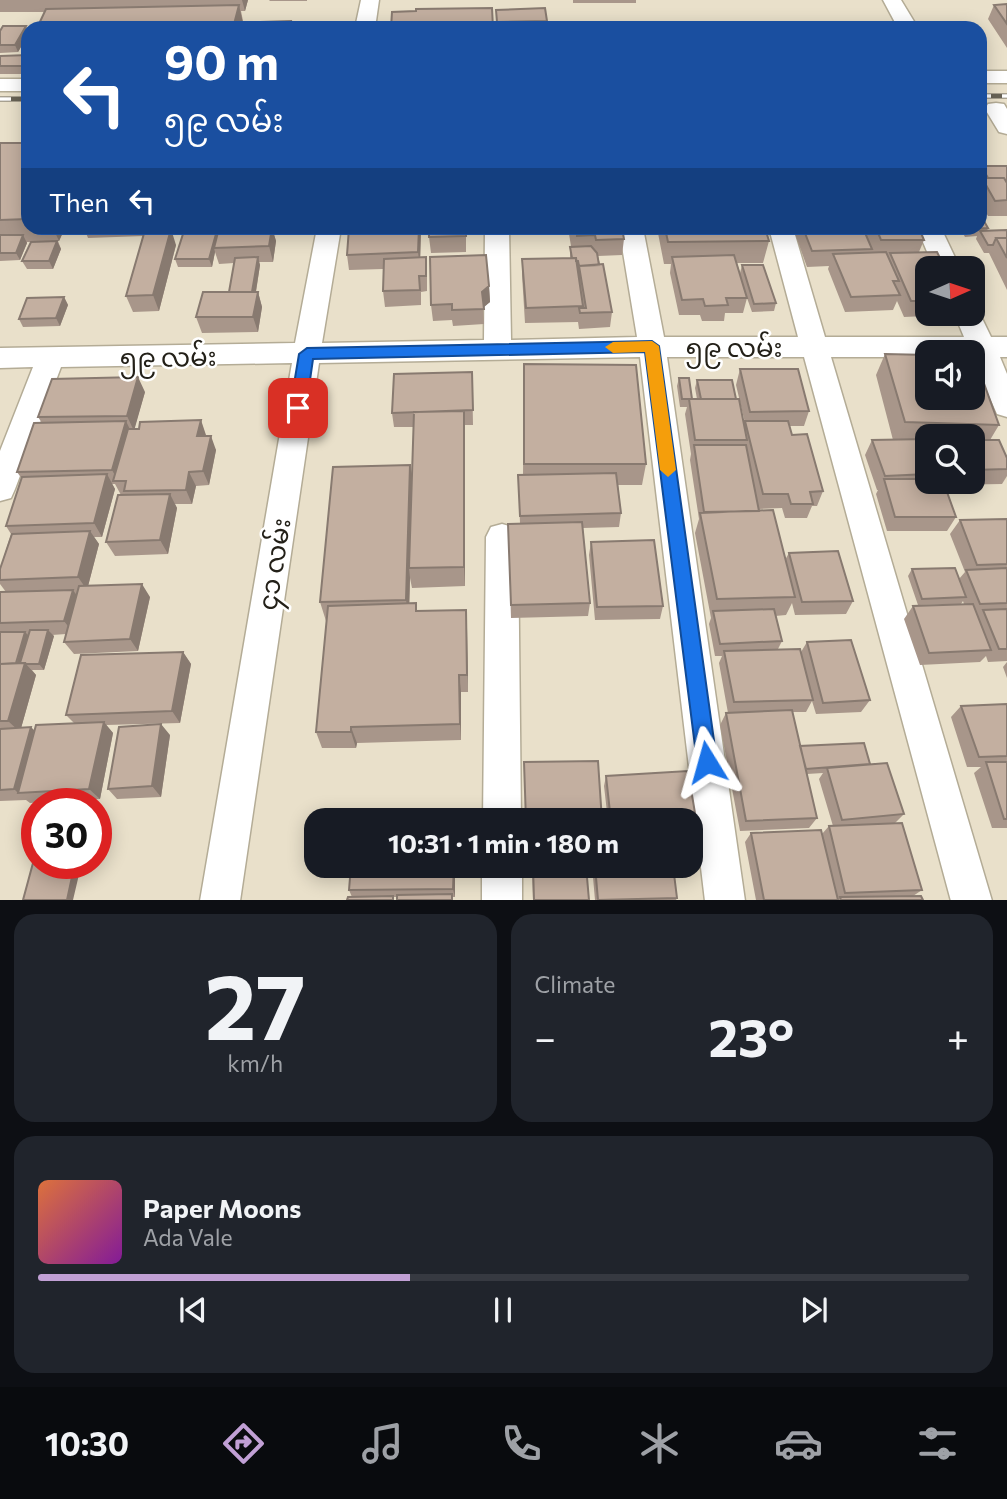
<!DOCTYPE html>
<html lang="en">
<head>
<meta charset="utf-8">
<style>
	:root { --surface:#171b24; --page:#20242c; --text:#f1f3f6; --muted:#9ea1a6; --line:#363941; --accent:#c1a0d5 }
	body { margin:0; font-family:Commissioner,"Noto Sans Myanmar",sans-serif; background:var(--page); color:var(--text); height:100vh; display:flex; flex-direction:column; font-size:26px; white-space:nowrap }
	* { box-sizing:border-box; margin:0 }
	p { font-size:23px; color:var(--muted) }
	.icon { flex:none; width:38px; height:38px; fill:none; stroke:currentColor; stroke-width:2; stroke-linecap:round; stroke-linejoin:round }
	.map { position:relative; height:900px; overflow:hidden }
	.details { display:flex; flex-direction:column; gap:14px; padding:14px; background:#0d0f14; flex:1 }
	.details>* { flex:none }
	.guide { position:absolute; left:21px; top:21px; width:966px; height:214px; border-radius:21px; box-shadow:0 4px 18px #0003; background:#1a4fa0; color:#fff; overflow:hidden }
	.needle { width:46px; rotate:87deg }
	.buttons { position:absolute; left:915px; top:256px; display:grid; gap:14px }
	.buttons a { display:grid; place-items:center; width:70px; height:70px; border-radius:14px; background:var(--surface); box-shadow:0 4px 18px #0003; font-size:35px }
	.speed { position:absolute; left:21px; top:788px; display:flex; gap:14px; font-size:35px; font-weight:700; text-align:center }
	.speed>* { display:grid; place-content:center; width:91px; height:91px; border-radius:50%; background:var(--surface); box-shadow:0 4px 18px #0003; line-height:1 }
	.speed .limit { border:10px solid #d22; background:#fff; color:#111 }
	.pin { position:absolute; display:grid; place-items:center; width:60px; height:60px; color:#fff; margin:-30px; border-radius:14px; box-shadow:0 4px 10px #0006 }
	.me { position:absolute; width:77px; margin:-38px; rotate:352deg; stroke-linejoin:round; filter:drop-shadow(0 0 5px #0008) }
	.turn { display:flex; align-items:center; gap:24px; height:147px; padding:0 28px; font-size:32px }
	.turn .icon { width:91px; height:91px; stroke-width:2.5 }
	.turn b { display:block; font-size:49px; line-height:60px }
	.then { display:flex; align-items:center; height:66px; padding:0 28px; background:#0003; gap:14px; font-size:26px }
	.big { font-size:52px; font-weight:700; line-height:1.1 }
	.details .tile { flex:1; display:flex; flex-direction:column; justify-content:center; gap:10px; min-width:0; padding:0 24px; border-radius:21px; background:var(--page) }
	.details .dial { align-items:center; gap:0 }
	.dial b { font-size:91px; line-height:1 }
	.song { display:flex; align-items:center; gap:21px }
	.cover { width:84px; height:84px; border-radius:10px; background:linear-gradient(135deg,hsl(20 70% 55%),hsl(290 70% 35%)) }
	.played { height:7px; border-radius:4px; background:linear-gradient(90deg,var(--accent) 40%,var(--line) 40%) }
	.keys { display:flex; justify-content:space-around; direction:ltr }
	.heat { display:flex; justify-content:space-between; align-items:center; font-size:38px; direction:ltr }
	.details .tiles { flex:1; display:grid; gap:14px; grid-template-columns:1fr 1fr }
	.tile:last-child { grid-column:span 2 }
	.trip { position:absolute; left:304px; top:808px; width:399px; height:70px; border-radius:21px; background:var(--surface); box-shadow:0 4px 18px #0003; font-weight:700; line-height:70px; text-align:center }
	.tabs { display:flex; height:112px; justify-content:space-around; align-items:center; background:#090b0e; color:var(--muted) }
	.tabs .icon { width:49px; height:49px }
	.tabs .on { color:var(--accent) }
	.tabs b { font-size:32px; color:var(--text) }
	.map>svg:first-child { display:block }
	.lines { fill:none; stroke-linecap:round; stroke-linejoin:round }
	.minor-casing { stroke:#b4ac96; stroke-width:3 }
	.minor { fill:#fff; fill-rule:evenodd }
	.rail-casing { stroke:#686356; stroke-width:5 }
	.rail { stroke:#fff; stroke-width:3.5; stroke-dasharray:11; stroke-linecap:butt }
	.wall { fill:#a8968a; fill-rule:evenodd }
	.shaded-wall { fill:#887a70 }
	.building { fill:#c3afa0; stroke:#887a70; stroke-width:2 }
	.route { fill:#1a73e8; stroke:#114b97; stroke-width:2 }
	.slow { fill:#f59e0b }
	.labels { text-anchor:middle; dominant-baseline:central; stroke-width:5; stroke-linejoin:round; paint-order:stroke }
	.street-label { font-size:26px; fill:#232018; stroke:#fff }
</style>
</head>
<body>
<div class="map">
<svg width="1007" height="901" viewBox="0 0 1007 901">
	<rect width="100%" height="100%" fill="#e9e0ca"/>
	<g class="lines">
		<!-- minor casing -->
		<g class="minor-casing">
			<path id="minor" d="M361,0H379L375,28H355Z
				M883,0H901L918,28H898Z
				M980,71H1007V83H980Z
				M0,79H28V91H0Z
				M996,103L1004,104L1007,109V134L999,132L985,109L988,104Z
				M317,228H341L322,343L484,340L485,228H509L511,340L637,337L619,228H643L664,337H798L769,228H793L825,337H964L954,313H973V306H976L991,337H1007V357H1000L1007,374V417L997,414L973,359V352H928V357H831L992,901H951L804,357H667L745,901H705L640,357L319,363L240,901H200L292,363L61,367L15,489L11,498L0,501V451L33,367L0,368V348L295,343Z
				M917,228H941L960,268H934Z
				M502,524L513,527L518,537L521,821H483L486,537L491,527Z
				M482,866H522V901H482Z"/>
		</g>
		<!-- minor -->
		<use href="#minor" class="minor"/>
		<!-- rail casing -->
		<g class="rail-casing">
			<path id="rail" d="M980,96H1007
				M0,99H28"/>
		</g>
		<!-- rail -->
		<use href="#rail" class="rail"/>
	</g>
	<!-- wall -->
	<path class="wall" d="M0,0H248L245,11H241L244,26L45,12H0Z
		M269,0H307V1H270Z
		M573,0H636V3H573Z
		M1007,4V48L988,19L994,5Z
		M496,10L547,21V28H496Z
		M26,26L28,35L18,52L0,53V31Z
		M28,55V70L26,74H0V56Z
		M0,143H28V228H65L59,241H58L61,249L53,269H27L22,261L31,242H27V243L20,260L0,261Z
		M980,166H1007V216H988L982,206L980,210Z
		M84,228H171L150,229L149,230L176,245L159,311L133,312L126,296L144,236L88,238Z
		M219,228H272L276,241L273,262H259L260,265L256,292H258L262,307L258,332L202,333L196,317L229,292L234,263L219,264L215,252L212,267H178L175,259L217,237Z
		M349,228H421L420,258L427,273V291L421,292V305L385,307L383,291V269L349,270L347,255Z
		M466,228V252L431,253L429,237Z
		M568,228H622L624,239L622,255L598,256L612,312L610,327L579,329L578,322L525,323L522,275V259L570,258V247L571,246Z
		M657,228H765L769,241L763,263H737L740,273L742,265L776,303L774,311L752,312L747,298L743,313H725L724,321H702L700,315H679L670,273L671,264H664Z
		M793,228H919L924,240L919,252L928,268V313H949L948,315L904,317L897,301L893,310L845,312L828,269L829,266L807,267Z
		M960,228H988L987,231L1007,230V290L989,253H984L976,239L977,236L965,237Z
		M489,286L490,302L483,307L484,324L453,326L452,320L433,321L431,305Z
		M64,297L68,305L60,326L23,327L19,319Z
		M885,354L999,425L990,440L1007,458V476L1002,484L944,485L956,517L947,531H887L876,494L878,490H877L865,455L872,440H893L876,375ZM928,436H973V481H928Z
		M524,364L646,464L642,485H618L621,513L619,527L583,528L590,603L588,616L511,618L508,524L520,523L518,475H523Z
		M740,369L809,411L804,426H790L792,435L823,491L817,506H812L807,518H785L782,508L759,509L785,560L789,553L853,601L846,614L795,615L792,603L786,615L775,616L782,641L778,649L801,652L807,642L870,700L861,712L816,714L812,701L806,712H792L800,746L870,764L904,814L895,823L922,890L913,896L923,900H756L745,842L751,833L822,834L829,826H833L819,779L823,773L807,774L817,818L809,828L740,831L720,725L726,713H728L719,663L722,656H715L709,624L711,618L695,533L699,519L690,460L691,454L685,414L687,407H680L677,386L679,378L692,399H697L695,388L697,380L736,399L744,425L745,423L736,385Z
		M472,372L473,425H465V586L412,588L410,578L409,604L416,603L417,611L466,610L468,692H461V740L357,743L356,748H322L316,732L327,621H326L320,602L410,465L412,477L414,427H394L392,413Z
		M145,392L134,429L206,436L216,450L209,485L196,486L192,504H175L177,508L168,554L115,556L106,542L121,495L115,484H112L115,489L102,537H94L99,544L88,586L150,597L138,651L74,654L64,642L66,634L52,635L54,636L44,670H32L36,675L21,728L35,731L74,723L66,715L183,652L191,664L180,723L106,725L113,733L100,799L30,803L26,800L0,801V592H6L0,584V569L11,534L6,526L22,479L17,472L42,423L38,417Z
		M1007,519V661L988,662L986,656L980,662L920,665L904,619L913,606L964,604L963,601L961,604L918,605L908,576L912,569L959,579L965,572L950,534L960,520Z
		M591,542L663,606L660,619L595,620L589,555Z
		M1007,662V678L1003,667Z
		M1007,704V828H992L974,773L981,767H967L951,717L961,706Z
		M170,735L161,797L117,799L108,789Z
		M606,776L696,819L692,829L691,821H608L604,786Z
		M455,866V897H452L453,900H397V897H352L349,890Z
		M532,866H586L589,900H533Z
		M592,866H673L677,898L676,900H595Z"/>
	<!-- shaded-wall -->
	<path class="shaded-wall" d="M242,0H248L245,11Z
		M239,5L244,28H233Z
		M26,26L28,35L18,52L15,45Z
		M28,56V70L26,74L23,66Z
		M53,228H65L59,241Z
		M272,228L276,241L273,262L269,246Z
		M419,228H421L420,268L418,252Z
		M171,229L176,245L159,311L153,295Z
		M216,234L218,242L214,248L215,252L212,267L209,259Z
		M23,235L27,243L20,260L16,253Z
		M57,241L61,249L53,269L49,261Z
		M258,257L260,265L254,303L252,296Z
		M489,286L490,302L483,308L482,292Z
		M258,292L262,307L258,332L253,317Z
		M64,297L68,305L60,326L56,318Z
		M138,377L145,392L134,431L127,416Z
		M464,411L465,432V586L464,567Z
		M201,420L206,435L203,450L197,436Z
		M126,421L133,436L118,481L112,470Z
		M211,436L216,450L209,485L203,471Z
		M410,465L413,485L409,568L410,578L409,618L406,600Z
		M189,472L196,486L192,504L186,490Z
		M107,474L115,489L102,537L94,523Z
		M170,494L177,508L168,554L160,540Z
		M90,531L99,544L87,590L78,577Z
		M142,584L150,597L138,651L130,639Z
		M73,590L82,603L74,634L64,621Z
		M466,610L467,628L468,692L467,675Z
		M48,630L54,636L44,670L39,664Z
		M25,632L31,638L23,664L16,666Z
		M183,652L191,664L180,723L172,711Z
		M25,663L36,675L20,732L8,721Z
		M459,675L461,692V740L460,724Z
		M104,722L113,733L100,799L89,789Z
		M161,724L170,735L161,797L152,786Z
		M31,727L43,739L18,793L14,789Z
		M351,727L357,743L356,748L351,732Z
		M75,863L81,866L73,900H67Z
		M454,866H455V897L453,889Z"/>
	<!-- building -->
	<path class="building" d="M1007,4V24L994,5Z
		M239,5L233,28H37L46,9Z
		M492,8L493,28H391L392,12L416,11V9Z
		M545,8L547,21L497,22L496,10Z
		M291,21L290,28H260L261,22Z
		M546,24L547,28H496V25Z
		M3,26H26L15,45H0V31Z
		M28,55L23,66H0V56Z
		M0,143H28V219L0,220Z
		M980,166H1007V183L1004,178H988L984,171H980Z
		M982,178H1004L1007,183V200L995,201Z
		M980,189L985,199H980Z
		M980,216H981L988,228L969,229L968,228H980Z
		M219,228H272L269,246L214,248Z
		M349,228H419L418,252L347,255Z
		M429,228H466V236L429,237Z
		M571,228H622L624,239L596,240L595,235L577,236V231H572Z
		M665,228H765L769,241L668,242Z
		M803,228H863L872,249L812,251Z
		M876,228H919L924,240H881Z
		M171,229L153,295L126,296L145,230Z
		M1007,230V238H996L993,245H988L980,231Z
		M183,234H216L209,259H175Z
		M0,235H23L16,253H0Z
		M996,238H1007V258Z
		M57,241L49,261H22L31,242Z
		M591,246L597,253L599,265L579,266L578,261H576V258H572L570,247Z
		M886,252L899,281H893L900,295L851,297L833,254Z
		M937,252L945,268H928V301H911L890,253Z
		M486,255L489,286L482,292L484,309L452,310V304L431,305L430,257Z
		M734,255L747,298H726L728,305L705,306L703,299L682,300L672,257Z
		M258,257L252,292H229L235,258Z
		M426,257V276H419L420,290L383,291L384,259Z
		M576,258L583,306L526,308L522,259Z
		M603,264L612,312L580,313L579,308H586L579,266Z
		M742,265H763L776,303L754,304Z
		M203,292H258L253,317H196Z
		M64,297L56,318L19,319L27,298Z
		M885,354L928,355V397H973V356H974L999,425L905,422Z
		M524,364L636,365L646,464H524Z
		M740,369H798L809,411L750,412Z
		M472,372L473,410L392,413L394,374Z
		M138,377L127,416L38,417L52,379Z
		M679,378H689L692,399H682Z
		M697,380H732L736,399H701Z
		M689,399H739L747,440H695Z
		M464,411V567L409,568L414,412Z
		M201,420L197,436H211L203,471L189,472L186,490L124,491L126,481H113L128,429H139L140,422Z
		M126,421L112,470L17,472L34,423Z
		M745,421H788L792,435L807,434L823,491L810,492L813,504H791L788,494H763Z
		M928,439V474L885,476L872,440Z
		M973,440H999L1007,458V469L973,470Z
		M694,445H746L759,511L704,512Z
		M410,465L406,600L320,602L333,467Z
		M616,473L621,513L520,516L518,475Z
		M107,474L94,523L6,526L22,477Z
		M884,479H928V481H943L956,517H895Z
		M170,494L160,540L106,542L118,495Z
		M773,510L795,597L717,599L700,513Z
		M1007,519V564L977,565L960,520Z
		M582,522L590,603L511,605L508,524Z
		M90,531L78,577L0,580V569L12,534Z
		M654,540L663,606L597,607L591,542Z
		M838,551L853,601L802,602L789,553Z
		M955,568L966,597L922,599L912,569Z
		M1007,568V603L980,604L966,570Z
		M142,584L130,639L64,642L79,586Z
		M73,590L64,621L0,623V592Z
		M416,603V611L466,610L467,675H459L460,724L351,727V732H316L328,606Z
		M973,604L991,650L929,653L913,606Z
		M774,609L782,641L720,644L713,611Z
		M1007,609V649H999L983,610Z
		M30,630H48L39,664H25V663H20Z
		M0,632H25L16,663L0,664Z
		M851,640L870,700L823,703L807,642Z
		M800,649L813,700L734,702L724,651Z
		M183,652L172,711L66,715L81,655Z
		M25,663L8,721H0V664Z
		M1007,704V756L979,757L961,706Z
		M792,710L817,818L746,821L726,713Z
		M104,722L89,789L18,793L36,725Z
		M161,724L152,786L108,789L119,727Z
		M31,727L14,789L0,790V729Z
		M864,743L870,764L806,769L800,746Z
		M598,761L602,821H526L524,762Z
		M986,762H1007V819H1004Z
		M887,763L904,814L842,820L827,768Z
		M688,771L696,819L664,821H611L606,776Z
		M902,823L922,890L845,893L829,826Z
		M821,830L838,900H764L751,833Z
		M33,863H75L67,900H23Z
		M351,866H454L453,889L349,890Z
		M533,866H586L589,900H534Z
		M595,866H673L677,898L598,900Z
		M452,894V900H397V895Z
		M393,896V900H347L348,897Z
		M921,896L923,900H841L840,897Z"/>
	<!-- route -->
	<path class="route" d="M652,341L659,346L717,762L714,769L707,772L700,769L697,762L645,352L313,359L306,408L298,414L290,408L299,354L307,348Z"/>
	<!-- slow -->
	<path class="slow" d="M652,341L659,346L676,470L668,477L660,470L645,352L613,353L605,347L613,342Z"/>
	<g class="labels">
		<!-- street labels -->
		<g class="street-label">
			<text x="734" y="346">၅၉ လမ်း</text>
			<text transform="translate(168 356) rotate(-1)">၅၉ လမ်း</text>
			<text transform="translate(273 564) rotate(-81)">၄၁ လမ်း</text>
		</g>
	</g>
</svg>
<div class="buttons">
<a><svg class="needle" viewBox="-14 -14 28 28"><path d="M0-13l5 13h-10z" fill="#e53935"/><path d="M0 13l5-13h-10z" fill="#9ea1a6"/></svg></a>
<a><svg class="icon" aria-label="sound" viewBox="0 0 24 24"><path d="M4 9h4l5-4v14l-5-4H4zM17 9q2 3 0 6"/></svg></a>
<a><svg class="icon" aria-label="search" viewBox="0 0 24 24"><circle cx="10" cy="10" r="6"/><path d="M15 15l6 6"/></svg></a>
</div>
<div class="speed"><div class="limit">30</div></div>
<div class="pin" style="left:298px;top:408px;background:#d93025"><svg class="icon" aria-label="arrive" viewBox="0 0 24 24"><path d="M6 21V4h12l-3 4 3 4H6"/></svg></div>
<svg class="me" style="left:707px;top:762px" viewBox="-20 -20 40 40"><path d="M0-17L14 15 0 8-14 15z" fill="#1a73e8" stroke="#fff" stroke-width="4"/></svg>
<div class="trip">10:31 · 1 min · 180 m</div>
<div class="guide">
<div class="turn"><svg class="icon" aria-label="left" viewBox="0 0 24 24"><path d="M17 20v-9H6M10 6l-5 5 5 5"/></svg><div><b>90 m</b>၅၉ လမ်း</div></div>
<div class="then">Then<svg class="icon" aria-label="left" viewBox="0 0 24 24"><path d="M17 20v-9H6M10 6l-5 5 5 5"/></svg></div>
</div>
</div>
<section class="details">
<div class="tiles">
<div class="tile dial"><b>27</b><p>km/h</p></div>
<div class="tile"><p>Climate</p>
<div class="heat"><a>−</a><b class="big">23°</b><a>+</a></div>
</div>
<div class="tile">
<div class="song"><i class="cover"></i><div><b>Paper Moons</b><p>Ada Vale</p></div></div>
<div class="played"></div>
<div class="keys"><svg class="icon" aria-label="previous" viewBox="0 0 24 24"><path d="M18 5L8 12l10 7zM5 5v14"/></svg><svg class="icon" aria-label="pause" viewBox="0 0 24 24"><path d="M8 5v14M16 5v14"/></svg><svg class="icon" aria-label="next" viewBox="0 0 24 24"><path d="M6 5l10 7-10 7zM19 5v14"/></svg></div>
</div>
</div>
</section>
<nav class="tabs">
<b>10:30</b>
<svg class="icon on" aria-label="directions" viewBox="0 0 24 24"><path d="M12 3l9 9-9 9-9-9zM9 14v-3h6M13 9l2 2-2 2"/></svg>
<svg class="icon" aria-label="music" viewBox="0 0 24 24"><path d="M9 18V5l10-2v13"/><circle cx="6" cy="18" r="3"/><circle cx="16" cy="16" r="3"/></svg>
<svg class="icon" aria-label="phone" viewBox="0 0 24 24"><path d="M5 4h4l2 5-3 2q2 4 5 5l2-3 5 2v4C11 20 4 13 5 4z"/></svg>
<svg class="icon" aria-label="climate" viewBox="0 0 24 24"><path d="M12 3v18M4 7l16 10M4 17L20 7"/></svg>
<svg class="icon" aria-label="car" viewBox="0 0 24 24"><path d="M5 17H2v-5l4-1 3-4h7l3 4 3 1v5h-3M9 17h6M6 11h13"/><circle cx="7" cy="17" r="2"/><circle cx="17" cy="17" r="2"/></svg>
<svg class="icon" aria-label="filters" viewBox="0 0 24 24"><path d="M4 7h16M4 17h16"/><circle cx="9" cy="7" r="2"/><circle cx="15" cy="17" r="2"/></svg>
</nav>
</body>
</html>
